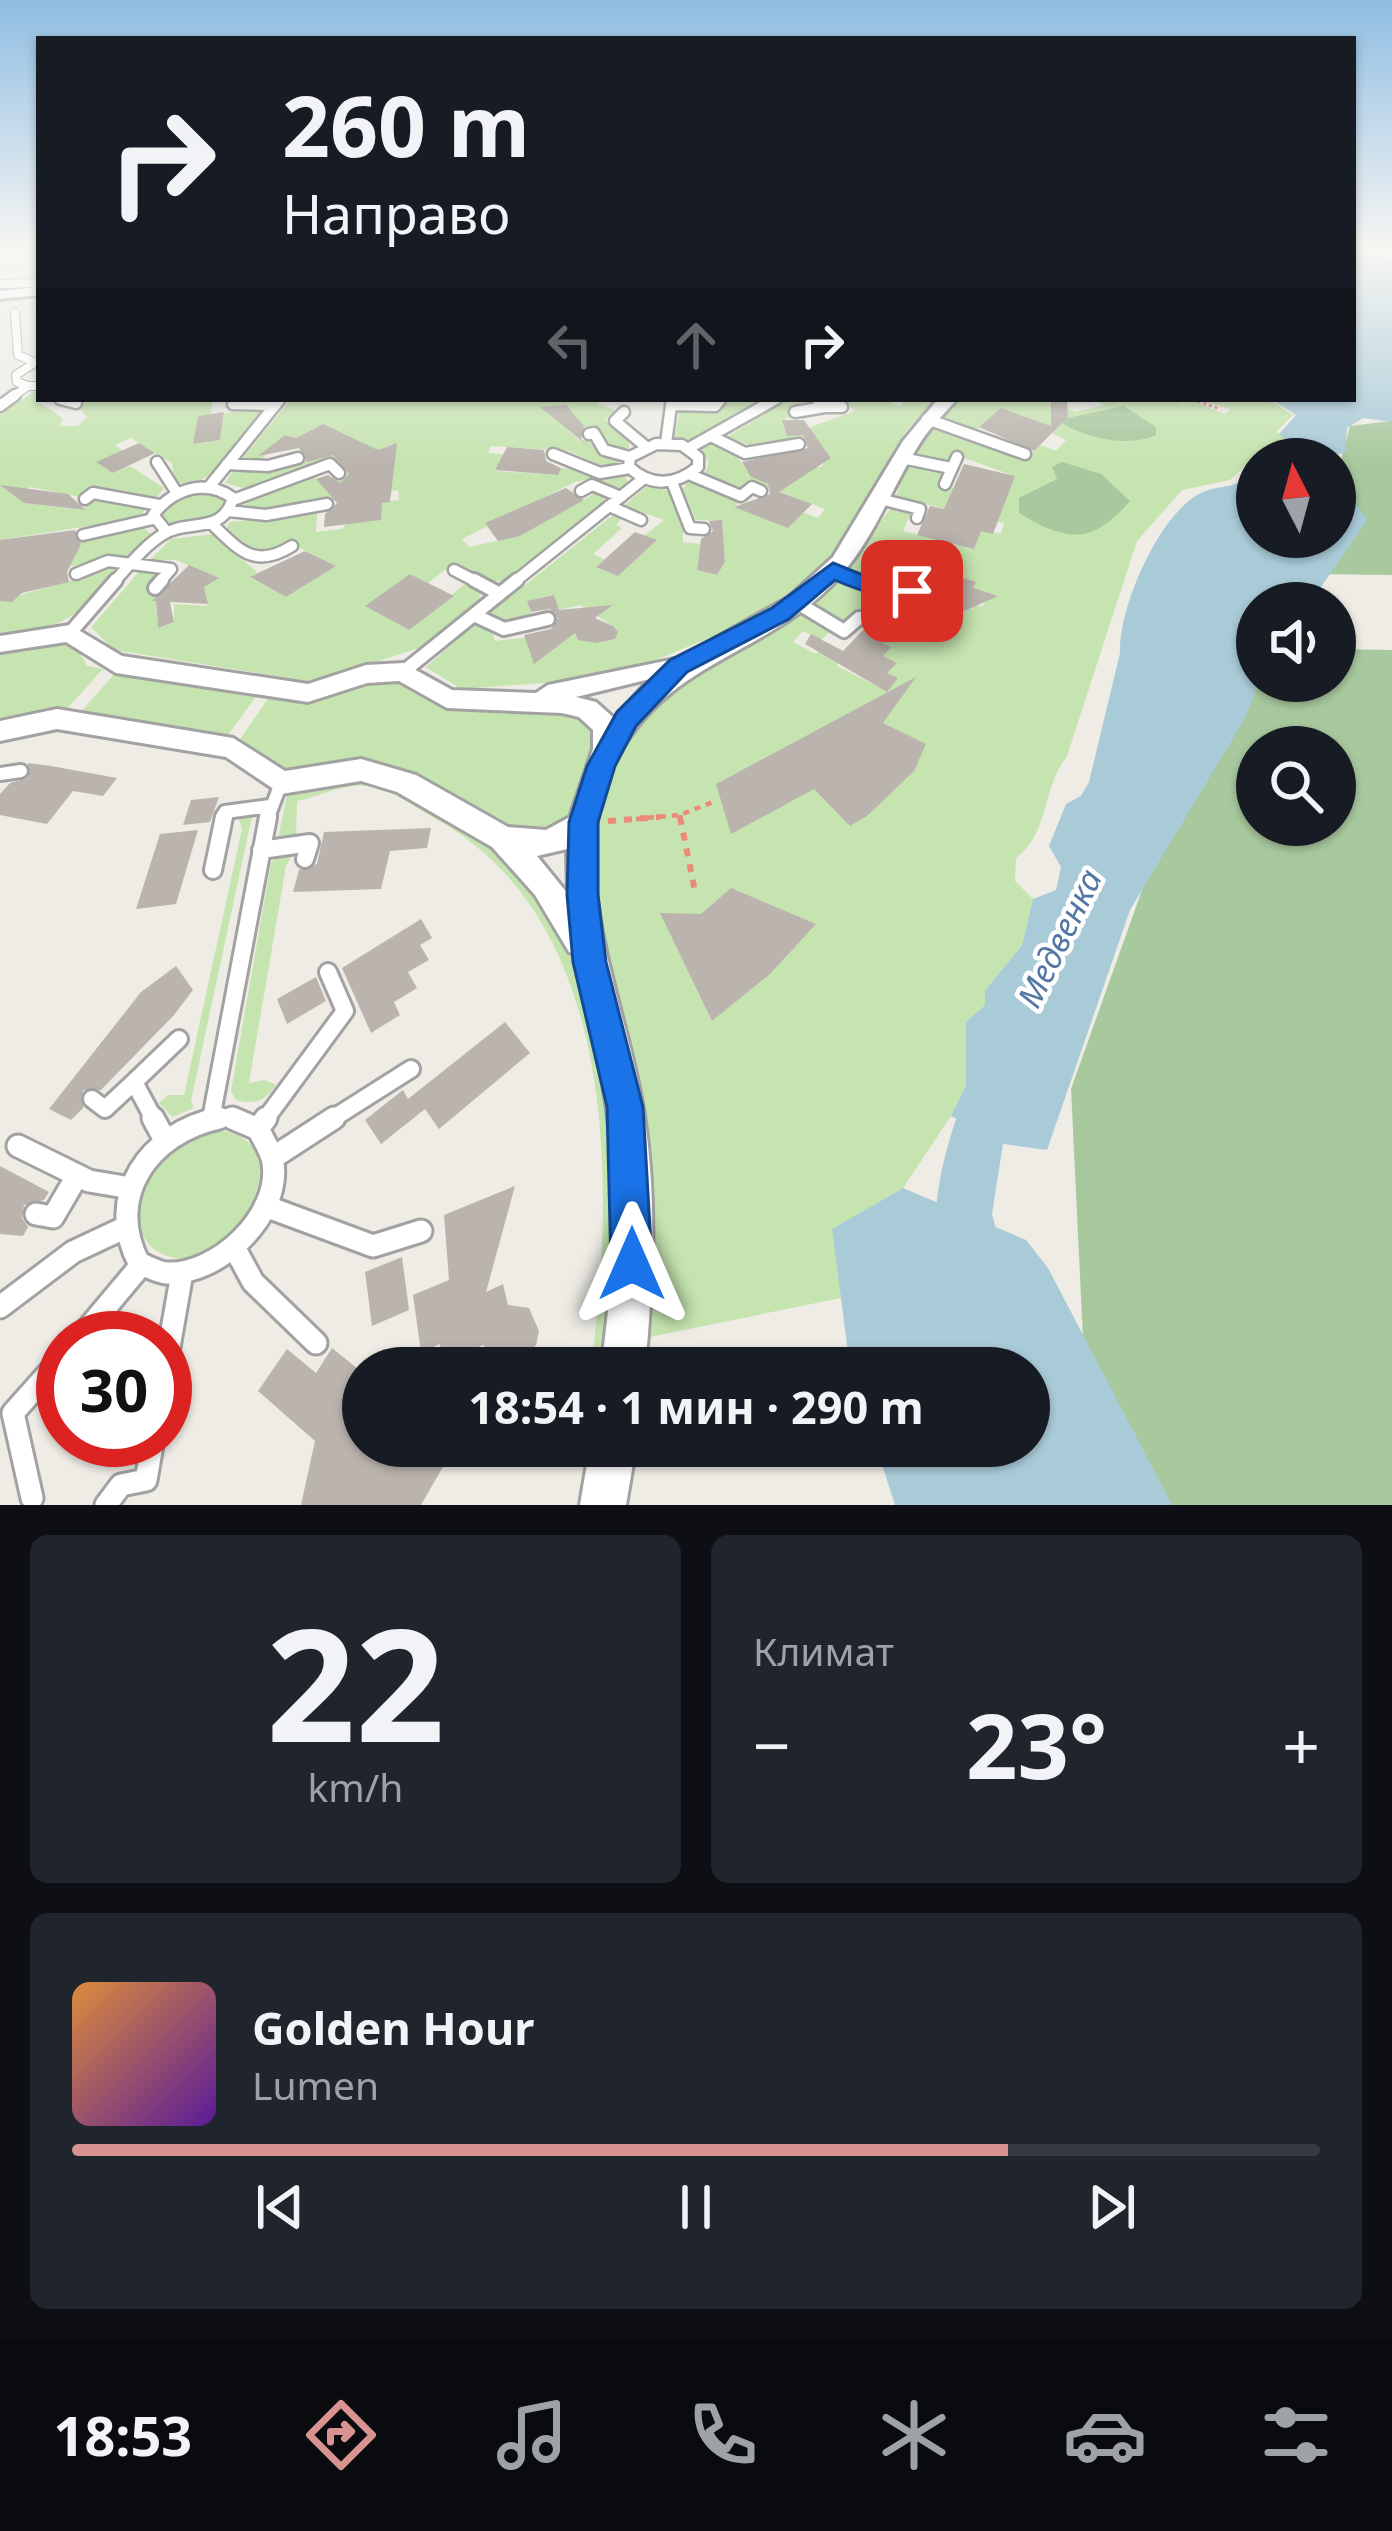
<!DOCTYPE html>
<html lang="ru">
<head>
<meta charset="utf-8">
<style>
	:root { --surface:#171b24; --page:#20242c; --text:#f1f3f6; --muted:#9ea1a6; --line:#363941; --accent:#d89290 }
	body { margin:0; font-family:"Noto Sans",sans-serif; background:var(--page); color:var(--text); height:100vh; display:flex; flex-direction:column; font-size:45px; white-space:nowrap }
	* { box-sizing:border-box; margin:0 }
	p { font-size:39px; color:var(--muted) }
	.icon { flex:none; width:66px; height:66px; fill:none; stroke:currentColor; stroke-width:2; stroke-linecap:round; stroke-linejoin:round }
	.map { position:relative; height:1505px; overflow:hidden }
	.drawer { display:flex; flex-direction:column; gap:30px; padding:30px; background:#0d0f14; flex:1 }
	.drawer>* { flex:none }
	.hud { position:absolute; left:36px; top:36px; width:1320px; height:366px; border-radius:0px; box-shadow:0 3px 9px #0004; background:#171b24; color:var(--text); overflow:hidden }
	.needle { width:78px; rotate:354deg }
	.tools { position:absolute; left:1236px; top:438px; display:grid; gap:24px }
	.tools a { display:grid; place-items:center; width:120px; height:120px; border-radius:50%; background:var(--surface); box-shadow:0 3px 9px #0004; font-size:60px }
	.speed { position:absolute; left:36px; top:1311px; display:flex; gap:24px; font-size:60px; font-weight:700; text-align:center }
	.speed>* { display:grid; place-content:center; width:156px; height:156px; border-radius:50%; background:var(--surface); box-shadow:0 3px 9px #0004; line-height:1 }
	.speed .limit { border:18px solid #d22; background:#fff; color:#111 }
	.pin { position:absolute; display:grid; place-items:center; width:102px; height:102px; color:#fff; margin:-51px; border-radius:24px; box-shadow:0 6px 18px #0006 }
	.me { position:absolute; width:132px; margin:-66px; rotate:0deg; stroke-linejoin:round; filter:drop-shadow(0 0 9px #0008) }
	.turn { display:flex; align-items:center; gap:42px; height:252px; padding:0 48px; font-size:54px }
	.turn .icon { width:156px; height:156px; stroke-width:2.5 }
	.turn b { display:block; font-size:84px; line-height:102px }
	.lanes { display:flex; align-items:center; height:114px; padding:0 48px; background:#0003; justify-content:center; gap:60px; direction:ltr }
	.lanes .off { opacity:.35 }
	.big { font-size:90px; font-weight:700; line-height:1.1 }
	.drawer .tile { flex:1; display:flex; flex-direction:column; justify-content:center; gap:18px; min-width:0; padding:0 42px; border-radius:18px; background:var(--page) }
	.drawer .dial { align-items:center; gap:0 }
	.dial b { font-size:156px; line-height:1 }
	.song { display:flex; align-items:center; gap:36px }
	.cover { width:144px; height:144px; border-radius:18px; background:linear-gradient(135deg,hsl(30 70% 55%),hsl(270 70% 35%)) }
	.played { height:12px; border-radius:6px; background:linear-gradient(90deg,var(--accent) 75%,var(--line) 75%) }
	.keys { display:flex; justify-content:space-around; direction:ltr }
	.heat { display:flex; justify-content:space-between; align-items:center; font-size:66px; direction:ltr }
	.drawer .tiles { flex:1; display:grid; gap:30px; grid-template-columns:1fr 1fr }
	.tile:last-child { grid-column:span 2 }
	.trip { position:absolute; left:342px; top:1347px; width:708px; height:120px; border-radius:60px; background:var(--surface); box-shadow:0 3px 9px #0004; font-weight:700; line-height:120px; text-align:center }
	.tabs { display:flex; height:192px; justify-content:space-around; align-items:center; background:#090b0e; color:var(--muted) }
	.tabs .icon { width:84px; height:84px }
	.tabs .current { color:var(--accent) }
	.tabs b { font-size:54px; color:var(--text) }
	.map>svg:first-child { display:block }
	.grass { fill:#c6e4b0 }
	.forest { fill:#a8c99e; fill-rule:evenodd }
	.water { fill:#a9cbd8 }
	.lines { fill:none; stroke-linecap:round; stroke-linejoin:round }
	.river { fill:#a9cbd8; fill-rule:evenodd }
	.building { fill:#bbb4ae }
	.lane-far4-casing { stroke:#a2a2a2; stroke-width:10 }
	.lane-far3-casing { stroke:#a2a2a2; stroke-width:15 }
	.lane-far2-casing { stroke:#a2a2a2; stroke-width:18 }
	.lane-far1-casing { stroke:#a2a2a2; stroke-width:22 }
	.lane-casing { stroke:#a2a2a2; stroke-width:27 }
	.street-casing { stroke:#a2a2a2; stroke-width:6 }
	.path-far2 { stroke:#ec8a78; stroke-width:3; stroke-dasharray:3 3; stroke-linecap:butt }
	.path-far1 { stroke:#ec8a78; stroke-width:4.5; stroke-dasharray:6 6; stroke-linecap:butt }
	.path { stroke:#ec8a78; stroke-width:6; stroke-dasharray:8 8; stroke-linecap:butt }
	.lane-far4 { stroke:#fff; stroke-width:8 }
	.lane-far3 { stroke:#fff; stroke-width:10 }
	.lane-far2 { stroke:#fff; stroke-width:12 }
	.lane-far1 { stroke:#fff; stroke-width:16 }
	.lane { stroke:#fff; stroke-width:21 }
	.street { fill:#fff; fill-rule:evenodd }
	.route { fill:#1a73e8; stroke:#114b97; stroke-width:3 }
	.labels { text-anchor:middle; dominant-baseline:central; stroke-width:9; stroke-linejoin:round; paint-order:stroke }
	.water-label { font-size:33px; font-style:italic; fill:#5377a5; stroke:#fff }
</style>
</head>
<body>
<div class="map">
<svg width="1392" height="1505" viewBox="0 0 1392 1505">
	<rect width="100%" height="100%" fill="#eeece5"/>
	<!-- grass -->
	<path class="grass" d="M37,390L42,399L38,402L63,418L60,426H78L87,417L77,406L83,401L76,399H230L212,402L211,414L198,416L194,444L220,440L224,414L253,406L262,410C241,437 214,494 174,482L172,463L131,438L115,445L129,455L97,462L113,473L130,466L164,488L156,499L93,488L79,497L31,487L14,495L25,503L82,510L92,501L139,507L145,510L139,518L0,540V414Z
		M291,399H602L597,404L616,410L605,420L629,439V448L608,447L596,428L586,430L565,405L550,407L551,416L581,441L592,437L619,459L617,466L607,468L569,451L491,446L488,453L517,456L514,463L499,462L496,471L557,475L560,467L535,465L625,475L628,483L618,489L592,479L575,482L462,539L469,547L520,536L597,492L605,496L603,504L505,580L493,582L453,564L428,583L410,574L366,606L409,630L467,582L482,591L478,602L419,648L313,682L114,650L91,627L139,572L161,573L148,590L163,591L156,608L158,628L174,622V604L208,606L200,589L209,574L176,560H150L171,539L214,534L257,572L251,578L286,597L335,566L290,543L275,552L253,553L227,529L229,522L317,513L316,532L342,529L365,504L399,500L398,490L265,511L244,507L249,500L311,474L320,482L357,467L395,463V455L383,456L397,450L391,445L340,466L330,458L251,490L225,483L234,469L270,471L303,462L317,427L296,438L285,435L262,459H242Z
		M729,399H768L694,440L674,439L680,410L721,409Z
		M789,399L810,401L788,410L792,416L783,420L805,429L855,411L843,399H883L900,406L904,399H936L905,432L838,551L792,593L734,628L653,661L557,682L461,689L426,667L474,625L492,631L495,641L575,632L578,640L588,637L597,643L615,639L613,626L580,605L559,610L553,595L528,601L531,614L500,620L490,613L614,514L623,517L616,525L622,528L593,554L604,559L597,567L618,576L656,541L644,536L664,520L624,506L647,486L669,491L683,524V542L700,544L697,570L717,575L725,562L722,521L696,520L682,490L687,483H700L740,501L735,507H789L818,518L825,509L751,481L739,491L705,473L709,462L700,448L712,443L732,451L747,470L779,464L821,467L829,455L823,446L809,449L802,440L751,446L727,437Z
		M955,399H1040L1075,412L1104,405L1093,399H1179L1183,404L1189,399L1225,414L1230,409L1197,399H1269L1293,415L1276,432L1308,450L1298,459L1251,460L1230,480L1182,490L1137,541L1067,756C1042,788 1049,834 1016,858L1015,881L1033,899L1022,945L986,991L985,1005L966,1022V1085L951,1116L903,1188L833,1229L841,1298L640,1339C636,1248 639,1154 628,1063C612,938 546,804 657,697C687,669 760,635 799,612L832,630L821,640L803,631L793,642L816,654L828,643L843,651L837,666L901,698L888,690L897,678L887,673L896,663L883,656L891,647L878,640L882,635L869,628L875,620L854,611L840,623L811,602L838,579L925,601L928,611H948L947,605L958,614L973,608L969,603L982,607L989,594L973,588L975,582L914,563L909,570L882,561L876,572L890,577L871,584L846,567L891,508L912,511L903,531L973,549L978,538L963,526L1001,534L1004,523L896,497L905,467L943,470L938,484L1006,500L1014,476L951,453L946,463L913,454L927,427L935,425L1027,458L1040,445L1056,451L1066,440L1052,433L1056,428L1001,408L973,433L937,417Z
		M205,491L225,500L214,518L174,527L161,518L163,509L188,494Z
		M143,528L154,536L135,556C102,559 72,568 39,570L51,545L105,537L107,530Z
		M108,565L122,569C84,611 61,633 0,634V601L99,572Z
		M51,641L76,646L87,666L103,669L64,712L48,709L0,723V653Z
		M117,671L257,695L225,739L79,714Z
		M404,679L446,707L550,711L588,720L599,736L577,811L563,830C475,837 452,776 380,765C350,760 317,770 287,775L239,741L269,697L318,700L355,684Z
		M350,779L384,782L479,835L514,865L559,927L578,967L617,1146L609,1368H591C615,1187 620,919 434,818C415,807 391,789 368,786C346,783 320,796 297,801L296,839L278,838L287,795Z
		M238,816H252L191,1101L194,1108L172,1117L159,1103L168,1095H184L242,829Z
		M294,852L286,866L249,1083L265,1080L276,1085C265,1101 255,1105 236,1100L231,1091L271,863L278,855Z
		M224,1131C321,1151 197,1319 142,1235C130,1183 173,1135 224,1131Z"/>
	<!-- forest -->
	<path class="forest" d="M1124,406L1156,427V435C1128,448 1082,438 1058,420Z
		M1392,421V575L1311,574L1335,537V482L1350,426Z
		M1062,462L1101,474L1130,501C1093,544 1068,543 1019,513V498L1057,479L1052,467Z
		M1335,649L1392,650V1505H1091L1071,1089L1213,691L1257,681H1335ZM1257,747H1335V825H1257Z"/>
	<!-- water -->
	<path class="water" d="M1353,251H1380L1392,259V422L1363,418L1347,428L1345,453C1324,457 1295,449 1279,434L1296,415L1271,399H1353Z
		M1257,466V537H1335V488L1349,494L1367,520L1310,603H1257L1260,681L1244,720L1130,910L1047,1150L1004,1144L951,1116L966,1085V1022L985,1005V991L1022,945L1033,899L1056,890L1061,867L1049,846L1066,804L1081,796L1089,782L1120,653C1118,609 1158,516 1199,494C1226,481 1234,494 1257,466Z
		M903,1188L1026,1240L1048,1268L1172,1505H895L876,1446H1029V1368H850L832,1229Z"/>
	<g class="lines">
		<!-- river -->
		<path class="river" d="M1322,399H1348L1336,415L1331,459H1303L1310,414Z
			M995,1056L1013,1064L1021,1082L1005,1131L992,1214L1034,1368L1029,1381V1368H972C963,1329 934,1246 936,1210C940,1160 958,1110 977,1064Z"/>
	</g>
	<!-- building -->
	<path class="building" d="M1051,399H1067L1068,417L1034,451L979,427L1001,408L1051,426Z
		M566,405L584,426L581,439L593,450L540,407Z
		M224,412L220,440L193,444L198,416Z
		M782,420H804L831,458L779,492L812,504L788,528L734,507L770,494L768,484L751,477L742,462L808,448L803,435L787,436Z
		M323,424L378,450L397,443L390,502L382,503L381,520L324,527L325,514L337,503L316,479L328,475L340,483L349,474L333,455L307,462L299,448L258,456L285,435L296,438Z
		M139,443L155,453L113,473L96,462Z
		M507,447L544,450L546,461L561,468L558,475L495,470Z
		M964,464L1015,476L993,534L981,531L974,549L917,535L930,506L944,509Z
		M0,485L68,494L86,510L24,503Z
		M566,488L584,500L520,536L498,541L485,523Z
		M722,520L725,562L717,575L697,570L701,539L713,531L709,521Z
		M75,530L81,544L67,572L69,582L22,593L12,602L0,601V540Z
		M635,532L657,540L618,576L596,567Z
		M305,551L336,566L286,597L250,577Z
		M914,563L976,582L973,588L998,596L958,614L927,611L920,585L904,578Z
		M189,565L219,578L204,587L208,604L170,602L174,622L158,628L156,601H152Z
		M410,574L454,596L409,630L365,606Z
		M554,595L559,610L613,605L595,618L613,626L618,632L615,639L597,643L578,640L575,633L534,664L524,635L551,629L558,618L550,609L531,612L527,601Z
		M866,627L883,635L878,640L891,647L883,656L897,663L887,673L898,678L887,692L805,644L811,634L843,651Z
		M916,677L883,723L926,744L914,771L867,816L850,826L814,789L731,834L716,784Z
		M28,763L51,766L117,778L103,796L73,791L47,824L0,815V794L10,783L28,778Z
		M219,797L210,822L183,825L191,800Z
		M431,828L427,848L390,851L381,889L293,892L299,870L317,864L324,832Z
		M198,830L176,904L136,909L160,834Z
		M731,888L816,924L770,974L712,1021L660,913L701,914Z
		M421,919L432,938L420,945L429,960L408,972L417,988L394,1002L400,1015L371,1033L342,968Z
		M176,966L193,990L174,1015L101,1090H83V1108L71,1120L49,1109L141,992Z
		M316,977L326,1001L287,1024L277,999Z
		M505,1022L530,1053L439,1129L425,1109L381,1144L365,1120L403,1090L408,1099Z
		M0,1166L49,1192L44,1200L24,1205L22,1218L28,1227L23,1236L0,1234Z
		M515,1186L486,1292L503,1284L508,1305L529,1308L539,1331L536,1345L518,1366L506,1367L483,1345L443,1363L440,1344L421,1352L413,1295L449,1280L444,1215Z
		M402,1257L409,1310L372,1326L365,1272Z
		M332,1348L363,1373V1446H420L444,1465L421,1505H301L315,1441L258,1391L287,1349L316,1373Z"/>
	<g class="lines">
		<!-- lane-far4 casing -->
		<g class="lane-far4-casing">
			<path id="lane-far4" d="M0,284L39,283
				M15,313L18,355L34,362
				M28,386L17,382L16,375L36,362
				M11,398L28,386H39"/>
		</g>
		<!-- lane-far3 casing -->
		<g class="lane-far3-casing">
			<path id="lane-far3" d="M60,399L76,403
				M233,404L273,405
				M671,405L715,406L720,400
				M0,406L15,395
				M825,407H842
				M624,412L615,421L645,446
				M795,412L825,407L817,399
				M927,419L1025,454
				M589,434L594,433L604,450L630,457
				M711,436L745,453L799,444
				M666,443L672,399
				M656,444L682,445L698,457V467C675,486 651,487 629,467L630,457Z
				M689,448L776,399
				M553,454L600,473L630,468
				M902,458L951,468
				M157,462L177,493
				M227,464L268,466L298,458
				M691,475L741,496L752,487L761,491
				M672,482L690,528L704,529
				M945,484L957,457
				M209,487L280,399
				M581,491L592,485L621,497
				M85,499L93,493L159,505
				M233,500L330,464L339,473
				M884,500L920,509L917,518
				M609,506L641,520
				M229,511L266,515L327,504
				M212,524C240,551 255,569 292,546
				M83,535L153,519
				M454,570L479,583
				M833,571L862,583
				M76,574L108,561L171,569L159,583
				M113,583C128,567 143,547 162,535C188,518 222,536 233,498C205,478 173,489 153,515L166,531
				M513,583L643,479"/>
		</g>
		<!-- lane-far2 casing -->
		<g class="lane-far2-casing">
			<path id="lane-far2" d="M474,580L500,594
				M855,580C875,589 892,584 912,591
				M155,588L162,580
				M796,602L844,631L859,618
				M474,615L504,629L548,619
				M70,633L116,580
				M403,672L517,580
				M0,774L21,771
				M223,820L225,812L270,806
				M267,820L281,783"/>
		</g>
		<!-- lane-far1 casing -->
		<g class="lane-far1-casing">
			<path id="lane-far1" d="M261,850L310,843L305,859
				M213,870L224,817
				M92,1099L105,1109L134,1082
				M211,1119L268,817
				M155,1121L134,1082L179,1039
				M206,1121L229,1117L240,1121
				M264,1121L345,1011L328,972
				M329,1121L411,1069"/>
		</g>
		<!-- lane casing -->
		<g class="lane-casing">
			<path id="lane" d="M153,1118L166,1142
				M219,1118C149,1133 104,1196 139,1263C147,1266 157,1272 166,1273C217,1276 281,1216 273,1163C272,1152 263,1139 258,1129L232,1118
				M258,1129L266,1118
				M18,1146L89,1181L131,1188
				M274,1157L334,1118
				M265,1206L373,1246L421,1231
				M36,1214L53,1217L77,1176
				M234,1247L253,1282L316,1343
				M0,1307L73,1252L124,1228
				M80,1338L142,1264
				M165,1370L182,1273
				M32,1498L13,1413L63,1357
				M106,1505L121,1485L146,1480L153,1440"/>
		</g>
		<!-- street casing -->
		<g class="street-casing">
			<path id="street" d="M39,287V295L0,299V291Z
				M938,399H957C945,413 932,425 922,440C890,489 873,544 831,586C762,656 665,663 616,760C560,869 628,1004 644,1115C657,1199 653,1284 645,1368H601C613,1283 619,1195 607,1110C600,1058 586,1007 576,955L569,952L535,895L492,847L397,792L361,781L281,794L226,757L57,729L0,741V721L57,709L233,738L285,771L361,759L416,775L508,827L546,830L570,817L593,749V730L579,717L562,713L447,708L399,681L367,683L308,702L116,673L66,642L0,652V636L70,625L122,656L308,684L366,665L403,663L452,690L536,693L548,685L680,658L789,597L833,557L903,441ZM650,679L614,718L596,702L576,697ZM567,849L568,894L537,856Z
				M590,1446H636L626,1505H580Z"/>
		</g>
		<!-- path-far2 -->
		<path class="path-far2" d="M1192,399L1220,409"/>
		<!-- path-far1 -->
		<path class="path-far1" d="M680,815L681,820
			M624,820L680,815L713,802"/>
		<!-- path -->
		<path class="path" d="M680,817L695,891
			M608,821L660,817"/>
		<!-- lane-far4 -->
		<use href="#lane-far4" class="lane-far4"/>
		<!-- lane-far3 -->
		<use href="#lane-far3" class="lane-far3"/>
		<!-- lane-far2 -->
		<use href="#lane-far2" class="lane-far2"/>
		<!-- lane-far1 -->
		<use href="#lane-far1" class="lane-far1"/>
		<!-- lane -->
		<use href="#lane" class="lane"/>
		<!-- street -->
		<use href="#street" class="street"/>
	</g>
	<!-- sky -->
	<linearGradient id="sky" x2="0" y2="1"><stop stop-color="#8fbde2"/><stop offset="0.54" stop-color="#f7f6f3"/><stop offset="1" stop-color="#f7f6f3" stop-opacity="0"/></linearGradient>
	<rect width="1392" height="462" fill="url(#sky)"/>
	<!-- route -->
	<path class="route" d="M833,563L875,580H903L924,591C906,606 857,590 835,580L789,619L687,672L636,726L615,766L598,822V895L606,962L643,1107L652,1264L646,1278L632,1284L617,1278L611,1264L607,1107L573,962L567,895L569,822L587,766L617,712L670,660L772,608Z"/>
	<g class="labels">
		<!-- water labels -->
		<g class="water-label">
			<text transform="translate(1059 938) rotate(-64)">Медвенка</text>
		</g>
	</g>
</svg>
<div class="tools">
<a><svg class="needle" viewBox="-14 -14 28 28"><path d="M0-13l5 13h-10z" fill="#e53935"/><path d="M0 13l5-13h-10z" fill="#9ea1a6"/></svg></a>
<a><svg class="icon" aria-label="sound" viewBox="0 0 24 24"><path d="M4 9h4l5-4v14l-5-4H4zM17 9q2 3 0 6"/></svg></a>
<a><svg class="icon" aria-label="search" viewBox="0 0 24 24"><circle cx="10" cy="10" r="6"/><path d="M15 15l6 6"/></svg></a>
</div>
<div class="speed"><div class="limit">30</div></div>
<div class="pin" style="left:912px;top:591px;background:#d93025"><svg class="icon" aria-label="arrive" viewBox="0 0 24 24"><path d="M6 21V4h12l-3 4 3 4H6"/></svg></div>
<svg class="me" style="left:632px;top:1264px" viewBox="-20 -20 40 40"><path d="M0-17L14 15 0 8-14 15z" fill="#1a73e8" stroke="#fff" stroke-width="4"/></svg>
<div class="trip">18:54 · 1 мин · 290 m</div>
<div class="hud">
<div class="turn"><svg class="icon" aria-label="right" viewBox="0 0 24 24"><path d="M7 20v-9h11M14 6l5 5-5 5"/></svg><div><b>260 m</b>Направо</div></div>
<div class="lanes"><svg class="icon off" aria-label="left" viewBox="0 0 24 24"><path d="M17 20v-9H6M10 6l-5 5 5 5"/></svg><svg class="icon off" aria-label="ahead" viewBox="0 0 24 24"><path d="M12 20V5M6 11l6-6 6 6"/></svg><svg class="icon" aria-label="right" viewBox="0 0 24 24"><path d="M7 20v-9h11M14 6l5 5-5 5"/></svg></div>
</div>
</div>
<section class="drawer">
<div class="tiles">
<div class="tile dial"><b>22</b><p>km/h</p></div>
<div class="tile"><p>Климат</p>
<div class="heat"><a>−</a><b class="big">23°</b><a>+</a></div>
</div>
<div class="tile">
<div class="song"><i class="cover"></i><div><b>Golden Hour</b><p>Lumen</p></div></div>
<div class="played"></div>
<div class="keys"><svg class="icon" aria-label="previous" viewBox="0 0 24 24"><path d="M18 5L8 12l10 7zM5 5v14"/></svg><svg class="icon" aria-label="pause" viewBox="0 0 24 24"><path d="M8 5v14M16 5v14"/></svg><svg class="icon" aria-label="next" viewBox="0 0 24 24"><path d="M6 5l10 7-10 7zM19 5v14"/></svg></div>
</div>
</div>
</section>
<nav class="tabs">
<b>18:53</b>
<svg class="icon current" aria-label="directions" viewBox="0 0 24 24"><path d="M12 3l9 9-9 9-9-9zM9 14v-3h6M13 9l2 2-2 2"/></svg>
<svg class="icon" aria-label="music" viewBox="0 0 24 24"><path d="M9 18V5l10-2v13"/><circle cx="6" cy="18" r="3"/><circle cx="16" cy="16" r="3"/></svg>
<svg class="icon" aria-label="phone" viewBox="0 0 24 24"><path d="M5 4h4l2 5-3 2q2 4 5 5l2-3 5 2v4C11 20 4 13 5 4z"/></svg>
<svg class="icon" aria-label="climate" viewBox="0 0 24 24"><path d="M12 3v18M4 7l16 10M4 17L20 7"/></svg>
<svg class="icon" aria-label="car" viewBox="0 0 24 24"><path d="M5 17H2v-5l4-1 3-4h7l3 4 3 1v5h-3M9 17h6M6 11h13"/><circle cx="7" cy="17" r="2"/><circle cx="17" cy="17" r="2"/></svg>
<svg class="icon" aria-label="filters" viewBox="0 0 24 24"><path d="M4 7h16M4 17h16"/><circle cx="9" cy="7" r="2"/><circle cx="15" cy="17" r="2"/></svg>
</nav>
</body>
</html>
